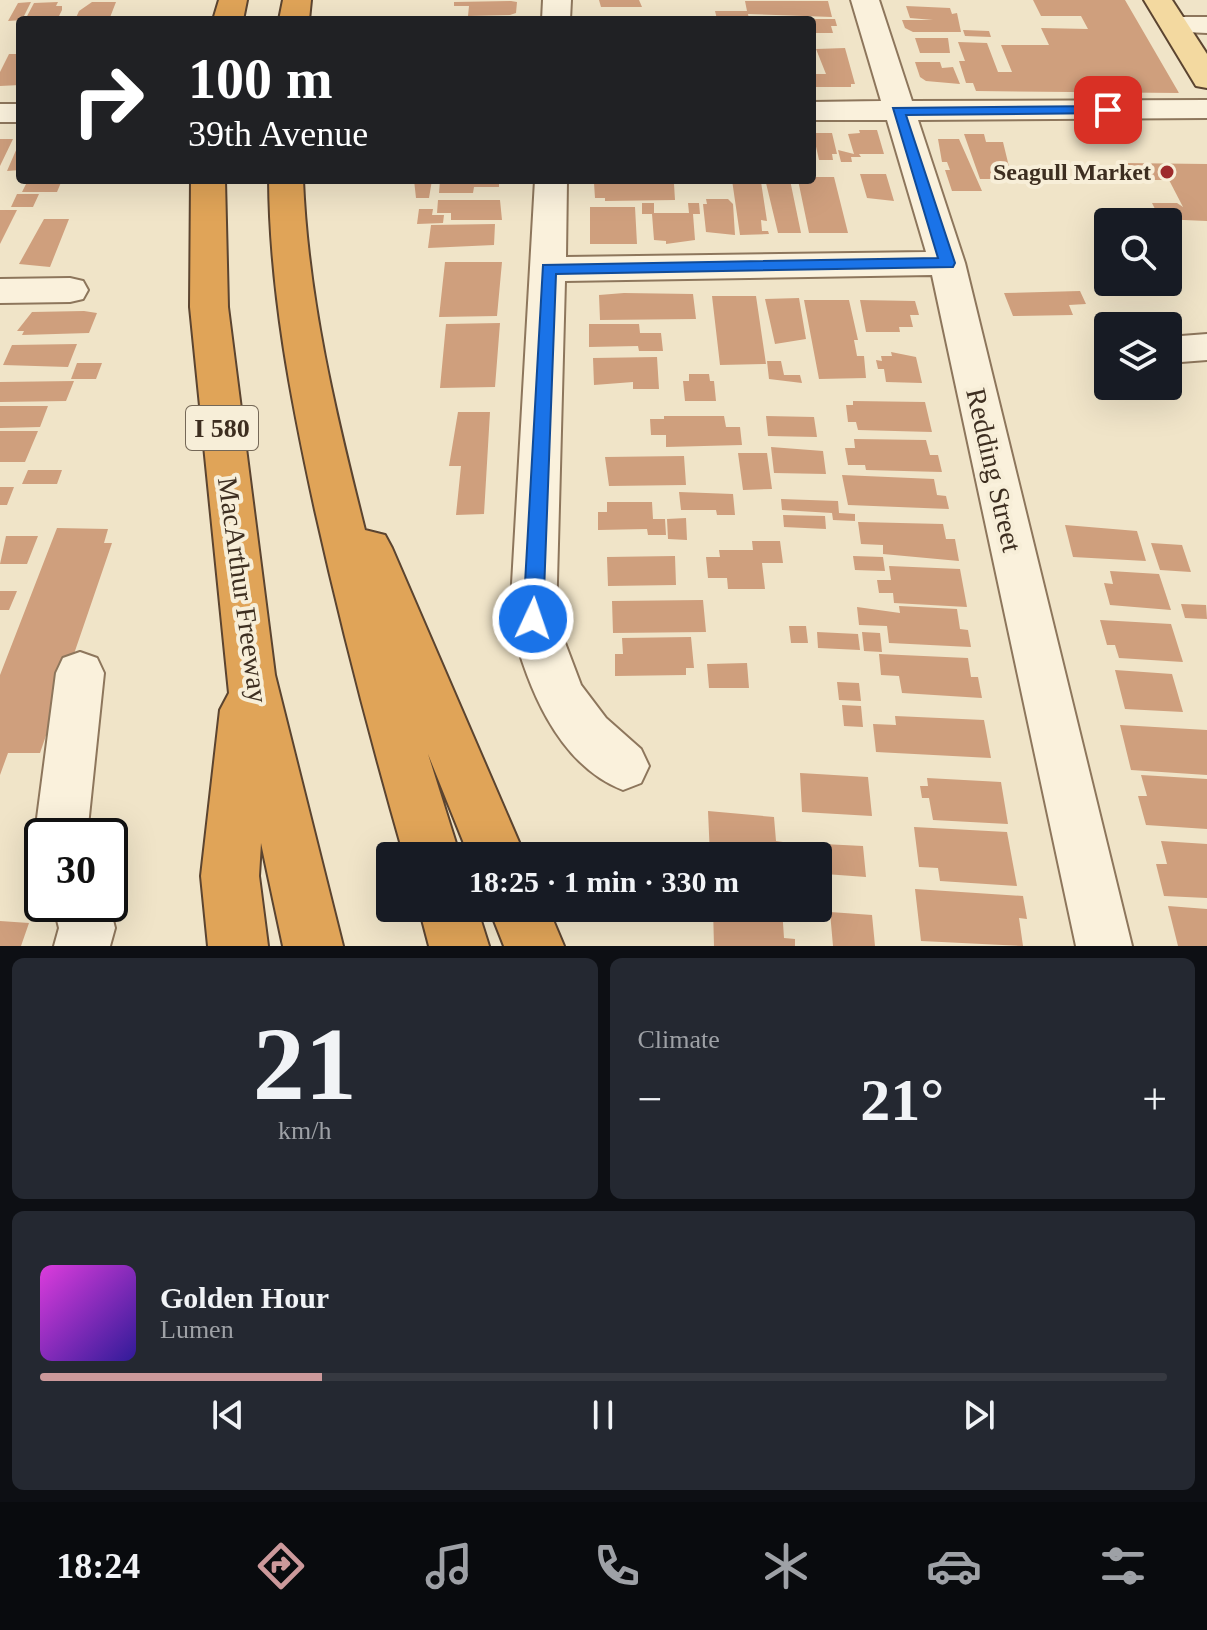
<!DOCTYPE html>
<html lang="en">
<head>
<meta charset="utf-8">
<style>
	:root { --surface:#171b24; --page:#242831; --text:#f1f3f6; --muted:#9ea1a6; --line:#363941; --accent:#cc999b }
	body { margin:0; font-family:"Times New Roman",serif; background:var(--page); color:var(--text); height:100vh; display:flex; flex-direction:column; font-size:30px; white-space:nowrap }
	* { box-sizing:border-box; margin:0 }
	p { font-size:26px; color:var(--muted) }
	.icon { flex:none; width:44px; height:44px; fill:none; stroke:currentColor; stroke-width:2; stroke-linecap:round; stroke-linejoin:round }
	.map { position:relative; height:946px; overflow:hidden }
	.details { display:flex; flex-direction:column; gap:12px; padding:12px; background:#0d0f14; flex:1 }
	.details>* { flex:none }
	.guide { position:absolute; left:16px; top:16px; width:800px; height:168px; border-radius:8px; box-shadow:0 8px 32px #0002; background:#202124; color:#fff; overflow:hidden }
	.fabs { position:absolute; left:1094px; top:208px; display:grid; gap:16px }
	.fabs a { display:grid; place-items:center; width:88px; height:88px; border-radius:8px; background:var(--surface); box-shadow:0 8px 32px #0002; font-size:40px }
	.speed { position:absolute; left:24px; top:818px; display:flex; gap:16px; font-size:40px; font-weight:700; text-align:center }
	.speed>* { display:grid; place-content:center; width:104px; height:104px; border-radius:50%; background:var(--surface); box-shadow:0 8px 32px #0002; line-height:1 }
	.speed .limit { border:4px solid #111; border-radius:12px; background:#fff; color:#111 }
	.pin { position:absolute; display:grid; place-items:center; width:68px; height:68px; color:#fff; margin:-34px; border-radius:16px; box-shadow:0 4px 12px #0006 }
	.me { position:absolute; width:88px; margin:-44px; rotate:3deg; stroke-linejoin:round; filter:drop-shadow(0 0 6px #0008) }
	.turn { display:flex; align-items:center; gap:28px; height:168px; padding:0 40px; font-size:36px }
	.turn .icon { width:104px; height:104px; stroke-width:2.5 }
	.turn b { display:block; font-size:56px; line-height:68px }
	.big { font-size:60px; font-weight:800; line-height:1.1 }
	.details .card { flex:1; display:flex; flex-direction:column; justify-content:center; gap:12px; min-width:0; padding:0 28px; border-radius:12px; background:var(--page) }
	.details .dial { align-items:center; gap:0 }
	.dial b { font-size:104px; line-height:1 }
	.song { display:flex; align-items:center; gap:24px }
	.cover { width:96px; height:96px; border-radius:12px; background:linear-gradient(135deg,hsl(300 70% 55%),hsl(250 70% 35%)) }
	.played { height:8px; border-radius:4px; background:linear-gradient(90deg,var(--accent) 25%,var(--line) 25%) }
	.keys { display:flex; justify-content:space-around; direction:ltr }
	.heat { display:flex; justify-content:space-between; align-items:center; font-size:44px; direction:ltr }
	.details .tiles { flex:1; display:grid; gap:12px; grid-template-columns:1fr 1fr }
	.card:last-child { grid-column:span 2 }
	.trip { position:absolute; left:376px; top:842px; width:456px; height:80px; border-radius:8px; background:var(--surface); box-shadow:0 8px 32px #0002; font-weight:800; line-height:80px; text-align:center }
	.menu { display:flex; height:128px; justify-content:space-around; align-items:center; background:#090b0e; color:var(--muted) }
	.menu .icon { width:56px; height:56px }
	.menu .active { color:var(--accent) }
	.menu b { font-size:36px; color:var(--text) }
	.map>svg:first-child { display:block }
	.building { fill:#cf9f7d }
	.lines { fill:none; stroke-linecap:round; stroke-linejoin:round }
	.minor-casing { stroke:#8d765c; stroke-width:4 }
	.major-casing { stroke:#5b4430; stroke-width:4 }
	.highway-casing { stroke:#5b4430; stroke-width:4 }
	.minor { fill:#faf1dc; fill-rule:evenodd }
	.major { fill:#f3d9a0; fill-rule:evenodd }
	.highway { fill:#e0a458; fill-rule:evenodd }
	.route { fill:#1a73e8; stroke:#114b97; stroke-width:2 }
	.poi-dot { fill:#9e2a2b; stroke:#f7eed8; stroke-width:3 }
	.labels { text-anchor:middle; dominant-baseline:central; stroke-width:8; stroke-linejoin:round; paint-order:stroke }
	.far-poi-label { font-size:24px; font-weight:bold; fill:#3d2e20; stroke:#f7eed8; text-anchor:end }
	.shield { fill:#f7eed8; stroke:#756857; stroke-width:2 }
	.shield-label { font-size:26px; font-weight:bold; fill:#3d2e20 }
	.street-label { font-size:28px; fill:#3d2e20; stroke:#f7eed8 }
</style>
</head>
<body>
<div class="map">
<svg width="1207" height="946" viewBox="0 0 1207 946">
	<rect width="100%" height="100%" fill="#f0e4c8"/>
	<!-- building -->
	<path class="building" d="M599,0H639L642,7H601Z
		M1033,0H1125L1179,93L976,91L973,83H966L959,61H965L958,42L987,43L998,72H1012L1001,45H1049L1041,28L1088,29L1081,16H1041Z
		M511,1L517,2L516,13L510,15L468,16L469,6H454V2Z
		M745,1H828L832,17L748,14L749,19H717L715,11H747Z
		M31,2L22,20L8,21L18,3Z
		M58,2L56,6H62V10L57,20H25L34,3Z
		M92,2H116L109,20H75L79,11Z
		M906,6L950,8L952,14L957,13L961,32H913L905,28L902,20H933L910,18Z
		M603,17H658L659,20H603Z
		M812,19H835L837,26H831L833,33H812Z
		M963,30L989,31L991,37L965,36Z
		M915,38H948L950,53H920Z
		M845,48L855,84H851V87H815L812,74H826L816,49Z
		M9,54H20V85L0,86V72Z
		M915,62H940L942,68L953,67L960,84L926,81L920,77Z
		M859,130H877L884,154H859L861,157H851L852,162H841L838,150L854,154L848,134L860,133Z
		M813,133H832L837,154H832L833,160H819Z
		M964,134H984L986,142H1003L1012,179H980Z
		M0,139H13L0,166Z
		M938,139H959L982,191H952L945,170H950L947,162H942Z
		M20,141V170L7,171Z
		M1122,163L1207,164V221L1160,219L1152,203H1177L1183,207L1169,180H1130Z
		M860,174H886L894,201L867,198Z
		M812,177H834L848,233H809L798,180H812Z
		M28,180H62L57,192H22Z
		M414,180H432L429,198H416Z
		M440,180H499V187H474L473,193H439Z
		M591,180L674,184L675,200L605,201V198H595L594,183Z
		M732,180L761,182L767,221L761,220L762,231H768L769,234L740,235Z
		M777,180H790L801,233H778L766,183Z
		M17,194H39L33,207H11Z
		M706,199H728L733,204L735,235L706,232L703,204H707Z
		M438,200H500L502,220H451V213H437Z
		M642,203H654V213H689L688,203H699L700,214H693L695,240L666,244V241L654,240L652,214H642Z
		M590,207H635L637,244H590Z
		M419,209H433L432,215H444L443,223L417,224Z
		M0,210H17L0,244Z
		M44,219H69L50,267L19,264Z
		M495,224L494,245L428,248L431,225Z
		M445,262H502L497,316L439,317Z
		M1080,291L1086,304L1069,305L1073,315L1013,316L1004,293Z
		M624,293L693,294L696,319L600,320L599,295Z
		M712,296H756L766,364L720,365Z
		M799,298L806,339L775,344L765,299Z
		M804,300H849L858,340H854L857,356H864L866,378L819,379Z
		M860,300L915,301L919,315H910L913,327H899L900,332H866Z
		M32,312L84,311L97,313L89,333L22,335L24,331H17Z
		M500,323L495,387L440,388L446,324Z
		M589,324H639L640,333H661L663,351H639L638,346L589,347Z
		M77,344L68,367L3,365L12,345Z
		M891,352L916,357L922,383L886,382L884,369H878L876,360L882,361L881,356H892Z
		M657,357L659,389H633V382L594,385L593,358Z
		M767,361H781L784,375H800L802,383L769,379Z
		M77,363H102L96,379H71Z
		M689,374H709L710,381H714L716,401H685L683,381H689Z
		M74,381L66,401L0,402V382Z
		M853,401L925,402L932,432L858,430L856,422H848L846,405H853Z
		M0,406H48L40,427L0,428Z
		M458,412H490L484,514L456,515L461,466H449Z
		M664,416H724L726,427H740L742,445L666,447V435H651L650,419H664Z
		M766,416L814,417L817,437L768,436Z
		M0,431H38L25,462H0Z
		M854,439L926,440L930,455H938L942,472L866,470L865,465H848L845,448H855Z
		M771,447L823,451L826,474L774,473Z
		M738,453H767L772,489L743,490Z
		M684,456L686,485L609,486L605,457Z
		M28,470H62L57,484H22Z
		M842,475L934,479L937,495L946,496L949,509L848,505Z
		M0,487H14L7,505H0Z
		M679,492L733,494L735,515H717L716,510H681Z
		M781,499L838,501L839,513L855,514V521L833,520L832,513L782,510Z
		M607,502H652L653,519H665L666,535H648L647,529L598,530V512H607Z
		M783,515L825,516L826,529L784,527Z
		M686,518L687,540L668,539L667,519Z
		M858,522L943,524L946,539H955L959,561L883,554V545L861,544Z
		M1065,525L1137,531L1146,561L1073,557Z
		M57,528L108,529L104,543H112L40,753H8L0,775V675Z
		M6,536H38L27,564H0Z
		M752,541H780L783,563H762L765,589H728L727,578H708L706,557H720L719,550H753Z
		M1151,543L1182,545L1191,572L1160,570Z
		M675,556L676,585L608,586L607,557Z
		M853,556L883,557L885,571L855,570Z
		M889,566L960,569L967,607L894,603L893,593H879L877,580H891Z
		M1110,571L1159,574L1171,610L1110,605L1104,583L1113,584Z
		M0,591H17L9,610H0Z
		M703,600L706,632L613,633L612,601Z
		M1181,604L1206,605L1207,619L1185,618Z
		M899,606L957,609L960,629L968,630L971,647L889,643L887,626L859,625L857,607L900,613Z
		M1100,620L1171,624L1183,662L1119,658L1115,645H1107Z
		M789,626H806L808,643H791Z
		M817,632L858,634L860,650L818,648Z
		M862,632L880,633L882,652L864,651Z
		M691,637L694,668H686V675L615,676V654H623L622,638Z
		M879,654L968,658L971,677H978L982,698L902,693L899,676L881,675Z
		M747,663L749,688H709L707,664Z
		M1115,670L1172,674L1183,712L1125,709Z
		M837,682L859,683L861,701L839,700Z
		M842,705L861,706L863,727L844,726Z
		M895,716L984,720L991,758L876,752L873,724L896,725Z
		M1120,725L1207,730V775L1131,770Z
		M800,773L868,777L872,816L802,812Z
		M1141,775L1207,779V829L1146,825L1138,796H1147Z
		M927,778L1001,782L1008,824L933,820L929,798H922L920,786H928Z
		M708,811L774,817L776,841L783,842L785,856H710Z
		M914,827L1007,832L1017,886L940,881L938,868L919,867Z
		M1161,841L1207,844V898L1164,896L1156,864H1167Z
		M823,844L863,846L866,877L825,874Z
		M915,889L1023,896L1027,919L1019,918L1023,946L921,941Z
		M1168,906L1207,909V946H1178Z
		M713,908H782L784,938L795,939V946H714Z
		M830,912L872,915L875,946H833Z
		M0,921L29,923L21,946H0Z"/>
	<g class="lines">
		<!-- minor casing -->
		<g class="minor-casing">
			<path id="minor" d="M543,0H571L570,20H542Z
				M851,0H879L912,101L1207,100V118L918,120L965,263L1132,946H1076L932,275L565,281L556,619L581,685L606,718L641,749L649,766L641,783L623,790C556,764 526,683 510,619L535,180H567L566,257L926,252L887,120H812V102L881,101Z
				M1174,17H1207V33L1164,31L1160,25L1164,19Z
				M0,104H20V122H0Z
				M70,278L83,281L88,290L83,299L70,302L0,303V279Z
				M1207,334V360L1168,363V337Z
				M80,652L97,658L104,673L88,826L91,836H42V847L36,826L56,673L63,658Z
				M53,904H109L115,928L110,946H54L59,928Z"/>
		</g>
		<!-- major casing -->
		<g class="major-casing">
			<path id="major" d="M1144,0H1172L1207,54V88L1196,86Z"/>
		</g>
		<!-- highway casing -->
		<g class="highway-casing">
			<path id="highway" d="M219,0H247L243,20H213Z
				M283,0H311L309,20H279Z
				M191,180H225L228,307L275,675L343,946H283L261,843L259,876L268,946H208L201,876L220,710L229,693L190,307Z
				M269,180H303C308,300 336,415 365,530L385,535L392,548L525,856H469L428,754L460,856H404C371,741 341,626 315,510C291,400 270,292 269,180Z
				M419,908H477L489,946H429Z
				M489,908H548L564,946H504Z"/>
		</g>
		<!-- minor -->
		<use href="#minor" class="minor"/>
		<!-- major -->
		<use href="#major" class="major"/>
		<!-- highway -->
		<use href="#highway" class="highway"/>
	</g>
	<!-- route -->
	<path class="route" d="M1108,106L1113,107V113L906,115L955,263L953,267L556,274L543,619L541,625H526L523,619L543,265L938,258L893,108Z"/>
	<!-- markers -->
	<circle class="poi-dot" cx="1167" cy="172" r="8"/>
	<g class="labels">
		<!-- far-poi labels -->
		<g class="far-poi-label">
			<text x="1151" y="172">Seagull Market</text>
		</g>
		<!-- shield labels -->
		<rect class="shield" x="186" y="406" width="72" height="44" rx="6"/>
		<g class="shield-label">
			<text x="222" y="428">I 580</text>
		</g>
		<!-- street labels -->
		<g class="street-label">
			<text transform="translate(994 470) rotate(77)">Redding Street</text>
			<text transform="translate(243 590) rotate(82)">MacArthur Freeway</text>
		</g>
	</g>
</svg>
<div class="fabs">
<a><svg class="icon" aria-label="search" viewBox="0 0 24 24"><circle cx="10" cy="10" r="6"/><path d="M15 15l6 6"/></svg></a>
<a><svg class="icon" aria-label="layers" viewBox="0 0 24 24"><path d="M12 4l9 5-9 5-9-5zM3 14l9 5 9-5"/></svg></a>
</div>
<div class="speed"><div class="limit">30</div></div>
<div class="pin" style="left:1108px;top:110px;background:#d93025"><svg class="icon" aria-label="arrive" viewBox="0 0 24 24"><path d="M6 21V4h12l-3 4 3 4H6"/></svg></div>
<svg class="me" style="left:533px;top:619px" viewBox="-20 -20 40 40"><circle r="17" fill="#1a73e8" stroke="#fff" stroke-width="3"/><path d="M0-11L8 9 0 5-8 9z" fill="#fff"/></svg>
<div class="trip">18:25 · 1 min · 330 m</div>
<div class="guide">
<div class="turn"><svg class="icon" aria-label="right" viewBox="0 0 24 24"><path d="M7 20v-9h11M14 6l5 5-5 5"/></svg><div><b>100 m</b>39th Avenue</div></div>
</div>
</div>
<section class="details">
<div class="tiles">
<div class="card dial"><b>21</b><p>km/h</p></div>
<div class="card"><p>Climate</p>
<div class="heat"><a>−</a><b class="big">21°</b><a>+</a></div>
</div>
<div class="card">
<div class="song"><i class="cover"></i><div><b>Golden Hour</b><p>Lumen</p></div></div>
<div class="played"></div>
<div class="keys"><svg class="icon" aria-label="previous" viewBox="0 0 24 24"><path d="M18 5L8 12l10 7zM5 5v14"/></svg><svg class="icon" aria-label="pause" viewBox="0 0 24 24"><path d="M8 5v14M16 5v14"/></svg><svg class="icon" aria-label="next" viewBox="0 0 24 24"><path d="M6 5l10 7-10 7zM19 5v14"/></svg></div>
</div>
</div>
</section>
<nav class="menu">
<b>18:24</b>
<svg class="icon active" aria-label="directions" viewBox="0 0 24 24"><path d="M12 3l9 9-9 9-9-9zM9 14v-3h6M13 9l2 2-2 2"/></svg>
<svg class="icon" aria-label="music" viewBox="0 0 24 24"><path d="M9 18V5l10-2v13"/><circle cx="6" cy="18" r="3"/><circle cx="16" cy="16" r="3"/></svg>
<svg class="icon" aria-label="phone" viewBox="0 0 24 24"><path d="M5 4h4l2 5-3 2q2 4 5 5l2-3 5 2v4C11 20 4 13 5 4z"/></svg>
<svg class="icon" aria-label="climate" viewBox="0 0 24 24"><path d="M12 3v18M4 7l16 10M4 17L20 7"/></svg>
<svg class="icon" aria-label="car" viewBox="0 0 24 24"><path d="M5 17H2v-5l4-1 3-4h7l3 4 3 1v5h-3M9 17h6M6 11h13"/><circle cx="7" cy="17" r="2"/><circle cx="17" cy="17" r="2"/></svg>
<svg class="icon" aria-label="filters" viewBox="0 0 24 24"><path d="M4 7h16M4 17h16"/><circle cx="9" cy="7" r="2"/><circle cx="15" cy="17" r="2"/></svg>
</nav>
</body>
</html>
